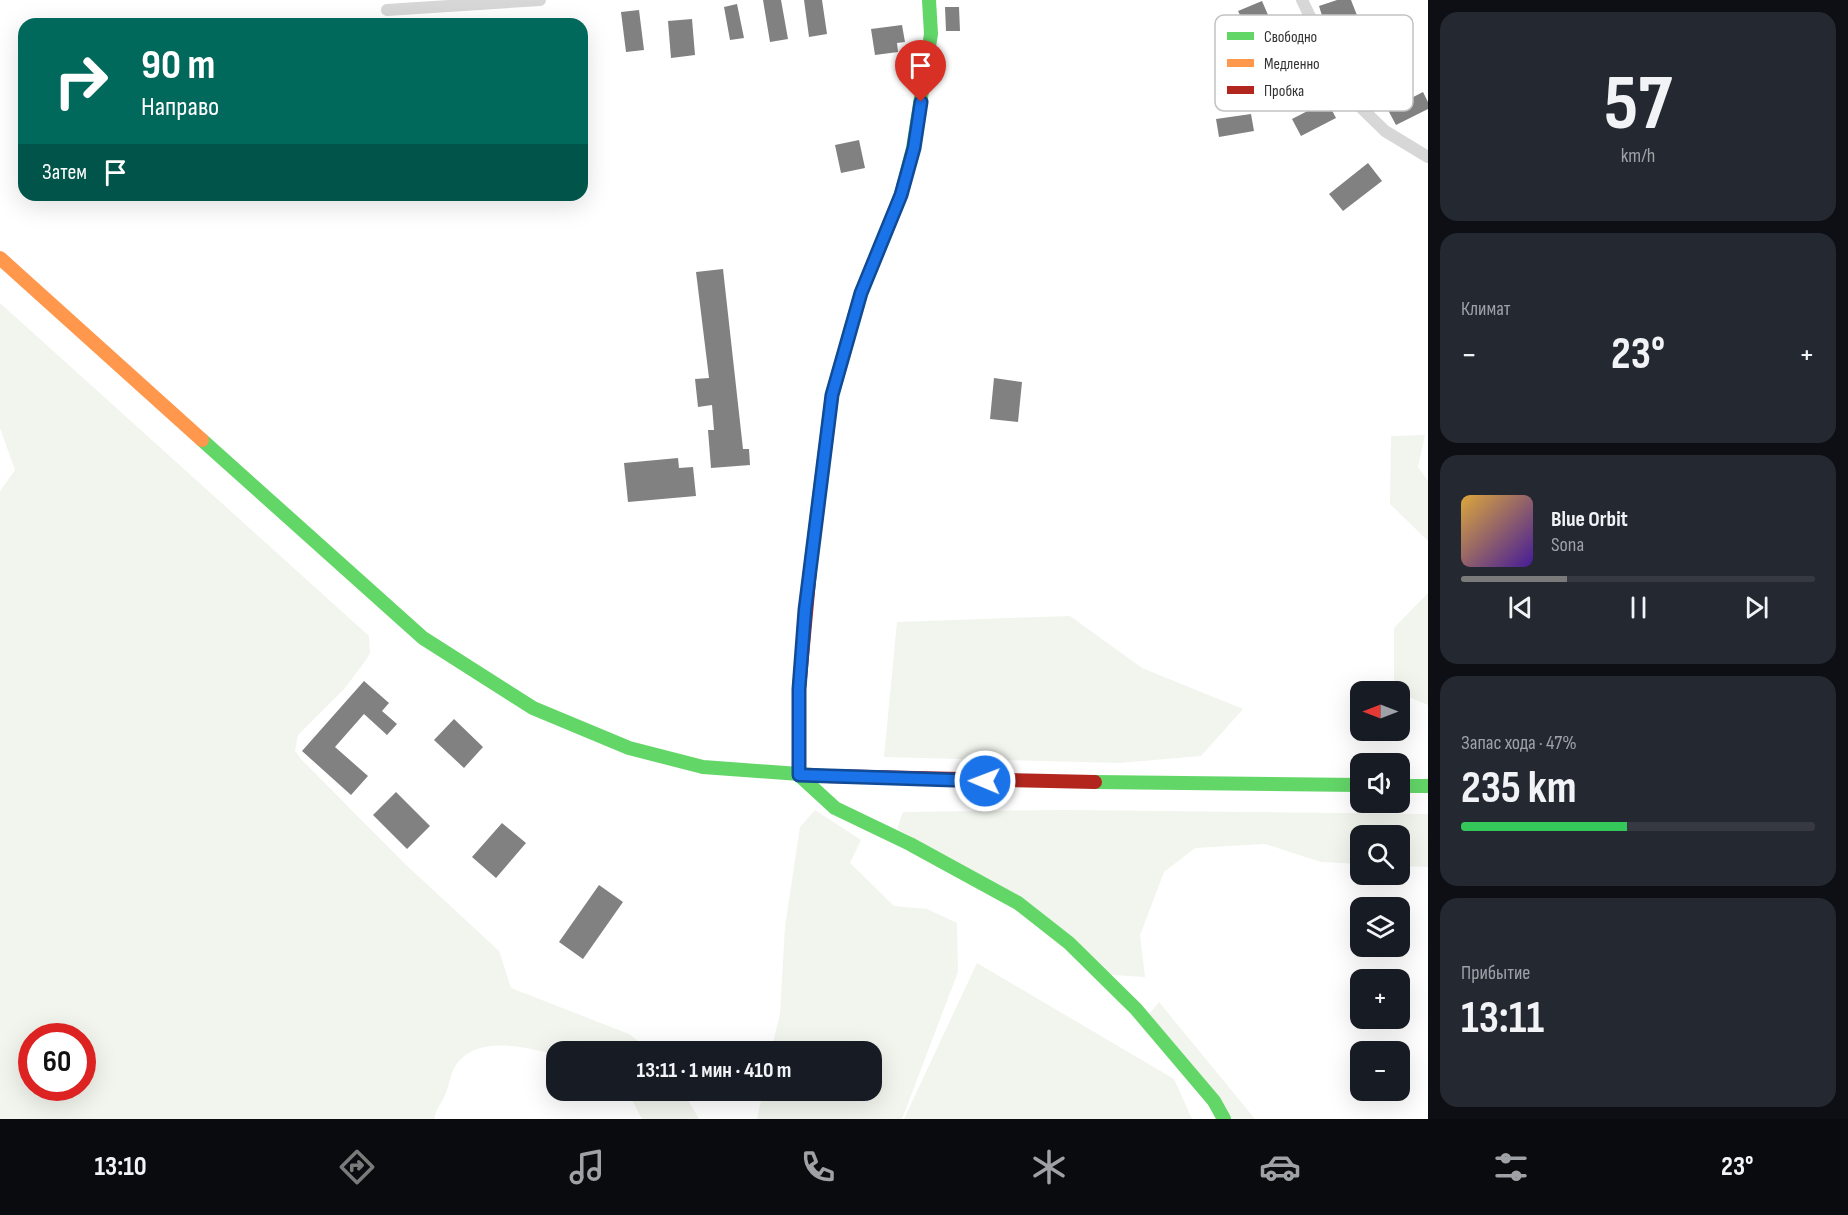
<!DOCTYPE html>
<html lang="ru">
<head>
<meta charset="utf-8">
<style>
	:root { --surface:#171b24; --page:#242831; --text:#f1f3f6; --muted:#9ea1a6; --line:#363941; --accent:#7a7a7a }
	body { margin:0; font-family:"Sofia Sans Condensed",sans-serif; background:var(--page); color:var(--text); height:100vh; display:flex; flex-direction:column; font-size:22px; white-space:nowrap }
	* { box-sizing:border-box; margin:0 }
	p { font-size:20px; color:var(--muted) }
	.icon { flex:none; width:33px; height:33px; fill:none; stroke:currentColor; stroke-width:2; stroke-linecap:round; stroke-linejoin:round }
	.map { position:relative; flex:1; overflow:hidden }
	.panel { display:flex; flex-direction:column; gap:12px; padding:12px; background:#0d0f14; width:420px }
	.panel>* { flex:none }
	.hud { position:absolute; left:18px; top:18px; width:570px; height:183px; border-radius:18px; box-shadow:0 6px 24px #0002; background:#00695c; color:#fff; overflow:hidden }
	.needle { width:39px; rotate:270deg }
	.controls { position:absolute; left:1350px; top:681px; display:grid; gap:12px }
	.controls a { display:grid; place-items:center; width:60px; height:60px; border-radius:12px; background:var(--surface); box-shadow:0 6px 24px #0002; font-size:30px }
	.speed { position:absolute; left:18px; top:1023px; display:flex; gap:12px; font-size:30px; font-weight:700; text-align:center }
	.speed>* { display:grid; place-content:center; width:78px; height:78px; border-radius:50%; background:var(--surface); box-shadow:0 6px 24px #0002; line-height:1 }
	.speed .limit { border:9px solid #d22; background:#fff; color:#111 }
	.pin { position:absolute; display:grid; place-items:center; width:51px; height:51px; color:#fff; margin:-62px -26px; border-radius:50% 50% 50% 0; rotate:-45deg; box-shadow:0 0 6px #0007 }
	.pin .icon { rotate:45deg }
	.me { position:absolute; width:66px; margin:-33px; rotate:271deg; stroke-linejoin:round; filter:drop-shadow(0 0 4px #0008) }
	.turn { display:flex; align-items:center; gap:21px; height:126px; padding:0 24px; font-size:27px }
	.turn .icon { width:78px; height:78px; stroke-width:2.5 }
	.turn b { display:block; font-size:42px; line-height:51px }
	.then { display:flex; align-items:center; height:57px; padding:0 24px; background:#0003; gap:12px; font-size:22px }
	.big { font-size:45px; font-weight:700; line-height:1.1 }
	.panel .tile { flex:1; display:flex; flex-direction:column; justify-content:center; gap:9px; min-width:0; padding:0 21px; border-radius:18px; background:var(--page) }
	.panel .dial { align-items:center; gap:0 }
	.dial b { font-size:78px; line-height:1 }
	.song { display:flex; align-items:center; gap:18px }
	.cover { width:72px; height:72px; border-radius:9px; background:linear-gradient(135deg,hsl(40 70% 55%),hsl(260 70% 35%)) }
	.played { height:6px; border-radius:3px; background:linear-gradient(90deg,var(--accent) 30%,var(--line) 30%) }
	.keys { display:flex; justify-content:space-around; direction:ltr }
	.heat { display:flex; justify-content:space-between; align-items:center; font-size:33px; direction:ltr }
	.charge { height:9px; border-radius:4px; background:linear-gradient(90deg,#34c759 47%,var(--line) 0) }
	.trip { position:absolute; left:546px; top:1041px; width:336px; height:60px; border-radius:18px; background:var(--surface); box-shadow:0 6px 24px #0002; font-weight:700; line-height:60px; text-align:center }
	.tabs { display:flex; height:96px; justify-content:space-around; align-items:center; background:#090b0e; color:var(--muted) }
	.tabs .icon { width:42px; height:42px }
	.tabs .selected { color:var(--accent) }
	.tabs b { font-size:27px; color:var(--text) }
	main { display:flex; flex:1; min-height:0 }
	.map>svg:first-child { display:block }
	.green { fill:#f1f5ed; fill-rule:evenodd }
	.building { fill:#818181 }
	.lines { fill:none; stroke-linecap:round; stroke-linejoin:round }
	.street { stroke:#d7d7d7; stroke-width:12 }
	.fast { stroke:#63d668; stroke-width:14 }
	.slow { stroke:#ff974d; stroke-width:14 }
	.jam { stroke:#b3261e; stroke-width:14 }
	.route-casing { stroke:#114b97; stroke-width:15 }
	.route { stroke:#1a73e8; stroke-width:10 }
	.key { fill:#fff; stroke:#c2c2c2; stroke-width:1.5 }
	.key-label { font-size:16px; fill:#333 }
</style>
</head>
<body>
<main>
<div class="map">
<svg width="1428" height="1119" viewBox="0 0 1428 1119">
	<rect width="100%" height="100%" fill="#fff"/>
	<!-- green -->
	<path class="green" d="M0,303L369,636L370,653L366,660L345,688L298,735L295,751L301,759L404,863L499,951L511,988L629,1034L638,1041L640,1051L556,1052V1055C529,1048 484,1036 461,1059C451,1068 450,1082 446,1093C442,1102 436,1109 434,1119H0V491L15,470L0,428ZM32,1036H82V1088H32Z
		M1425,435L1418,467L1428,481V541L1390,504L1391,436Z
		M1428,593V705L1394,691V628Z
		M1070,616L1142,668L1243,709L1201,756L1119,763L884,757L897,622Z
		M815,810L861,840L850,863L894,906L927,909L957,923L958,972L902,1119H757L763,1091L872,1090V1052L771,1051L780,1014L785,927L800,827Z
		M1066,810L1428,814V867L1400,866V836H1360V864L1321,862L1265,844L1195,848L1164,872L1140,935L1145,977L1097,974L990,880L897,829L903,812Z
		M977,963L1174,1079L1192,1119H904Z
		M1159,1002L1255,1119H1232L1149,1014Z
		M631,1091H683L699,1119H642L630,1096Z"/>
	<!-- building -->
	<path class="building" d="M763,0H781L788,39L770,42Z
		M804,0H822L827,34L809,37Z
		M1337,0H1351L1371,51L1380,47L1387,62L1353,77L1330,21L1324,22L1319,6Z
		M1262,1L1278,38L1256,48L1238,11Z
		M737,4L744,38L730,40L724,7Z
		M945,7H959L960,31H946Z
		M639,10L644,50L626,52L621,12Z
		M692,19L695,55L671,58L668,21Z
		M902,25L905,42L897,43L898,52L875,55L871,29Z
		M1423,92L1428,102V109L1396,125L1388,110Z
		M1327,101L1336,118L1301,136L1292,119Z
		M1251,114L1254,131L1219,137L1216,119Z
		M859,140L865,168L841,173L835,145Z
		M1368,163L1382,181L1343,211L1329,194Z
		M723,269L743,449H749L750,465L711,468L708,430H714L712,405L698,407L695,379L709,378L696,272Z
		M994,378L1022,382L1018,422L990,419Z
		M678,458L679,468L693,467L696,496L628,502L624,463Z
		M364,681L389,703L382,711L397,724L387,735L364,714L335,747L368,776L351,795L302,751Z
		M454,719L483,747L464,768L434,740Z
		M396,792L430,826L407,849L373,815Z
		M502,823L526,843L496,878L472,857Z
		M599,885L623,902L583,959L559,942Z"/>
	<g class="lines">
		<!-- street -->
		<path class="street" d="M1302,0L1347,94L1385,131L1428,157
			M387,10L540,0"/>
		<!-- fast -->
		<path class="fast" d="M202,440L423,638L533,708L629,748L703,767L826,776
			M810,570L832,395L861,293L901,195L913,148L931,34L929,0
			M799,721V775L835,808L910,844L1018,903L1069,943L1136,1009L1214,1101L1224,1119
			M1095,782L1360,785
			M1400,786H1428"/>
		<!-- slow -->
		<path class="slow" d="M0,258L202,440"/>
		<!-- jam -->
		<path class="jam" d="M799,721V689L810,570
			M826,776L1095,782"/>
	</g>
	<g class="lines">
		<!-- route casing -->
		<g class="route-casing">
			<path id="route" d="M921,102L914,148L901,195L861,293L832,395L805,610L799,689V775L985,781"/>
		</g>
		<!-- route -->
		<use href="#route" class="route"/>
	</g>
	<!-- legend -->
	<rect x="1215" y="15" width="198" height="96" rx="9" class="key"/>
	<rect x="1227" y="32" width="27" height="8" fill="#63d668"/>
	<rect x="1227" y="59" width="27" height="8" fill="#ff974d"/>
	<rect x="1227" y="86" width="27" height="8" fill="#b3261e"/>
	<g class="key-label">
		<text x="1264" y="42">Свободно</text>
		<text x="1264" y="69">Медленно</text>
		<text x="1264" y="96">Пробка</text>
	</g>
</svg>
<div class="controls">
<a><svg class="needle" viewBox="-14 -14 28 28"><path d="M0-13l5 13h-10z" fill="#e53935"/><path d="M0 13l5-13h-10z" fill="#9ea1a6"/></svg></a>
<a><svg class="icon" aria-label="sound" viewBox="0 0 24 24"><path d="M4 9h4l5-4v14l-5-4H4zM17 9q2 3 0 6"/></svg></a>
<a><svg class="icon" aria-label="search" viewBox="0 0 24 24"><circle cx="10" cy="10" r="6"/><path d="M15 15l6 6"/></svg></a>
<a><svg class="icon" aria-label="layers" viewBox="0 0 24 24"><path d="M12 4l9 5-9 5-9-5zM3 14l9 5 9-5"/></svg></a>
<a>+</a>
<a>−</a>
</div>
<div class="speed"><div class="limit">60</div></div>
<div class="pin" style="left:921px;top:102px;background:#d93025"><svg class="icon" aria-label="arrive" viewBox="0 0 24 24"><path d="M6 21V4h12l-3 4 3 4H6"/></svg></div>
<svg class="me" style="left:985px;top:781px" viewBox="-20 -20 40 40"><circle r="17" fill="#1a73e8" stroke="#fff" stroke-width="3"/><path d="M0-11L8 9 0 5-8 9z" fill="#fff"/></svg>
<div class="trip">13:11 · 1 мин · 410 m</div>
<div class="hud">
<div class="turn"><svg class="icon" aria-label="right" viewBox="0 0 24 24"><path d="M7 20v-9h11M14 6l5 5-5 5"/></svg><div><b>90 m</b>Направо</div></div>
<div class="then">Затем<svg class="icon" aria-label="arrive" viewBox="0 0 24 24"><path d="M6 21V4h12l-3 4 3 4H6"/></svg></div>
</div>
</div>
<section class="panel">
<div class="tile dial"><b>57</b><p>km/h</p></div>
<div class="tile"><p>Климат</p>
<div class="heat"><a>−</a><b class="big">23°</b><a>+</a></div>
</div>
<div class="tile">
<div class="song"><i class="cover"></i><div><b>Blue Orbit</b><p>Sona</p></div></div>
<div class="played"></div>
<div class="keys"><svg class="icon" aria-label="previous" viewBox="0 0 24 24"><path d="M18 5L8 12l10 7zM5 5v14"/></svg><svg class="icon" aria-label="pause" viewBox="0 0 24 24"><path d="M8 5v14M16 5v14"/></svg><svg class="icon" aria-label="next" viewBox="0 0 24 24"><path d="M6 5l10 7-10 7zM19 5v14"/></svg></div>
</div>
<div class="tile"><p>Запас хода · 47%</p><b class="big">235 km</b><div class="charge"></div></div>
<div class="tile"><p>Прибытие</p><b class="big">13:11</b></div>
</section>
</main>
<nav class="tabs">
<b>13:10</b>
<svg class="icon selected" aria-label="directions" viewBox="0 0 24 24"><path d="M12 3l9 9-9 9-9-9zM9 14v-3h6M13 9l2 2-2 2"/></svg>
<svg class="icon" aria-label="music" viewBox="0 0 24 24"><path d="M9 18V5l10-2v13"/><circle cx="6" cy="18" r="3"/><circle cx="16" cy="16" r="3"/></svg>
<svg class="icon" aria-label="phone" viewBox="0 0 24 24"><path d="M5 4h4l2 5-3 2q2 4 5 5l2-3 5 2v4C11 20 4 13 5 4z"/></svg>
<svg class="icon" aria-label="climate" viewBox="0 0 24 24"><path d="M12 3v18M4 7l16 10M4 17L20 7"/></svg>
<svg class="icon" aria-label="car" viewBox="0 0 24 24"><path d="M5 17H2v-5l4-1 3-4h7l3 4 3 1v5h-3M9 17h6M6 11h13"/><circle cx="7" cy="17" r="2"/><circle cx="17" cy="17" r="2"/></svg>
<svg class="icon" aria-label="filters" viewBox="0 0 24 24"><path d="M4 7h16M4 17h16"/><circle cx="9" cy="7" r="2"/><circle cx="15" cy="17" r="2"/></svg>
<b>23°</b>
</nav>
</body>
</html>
